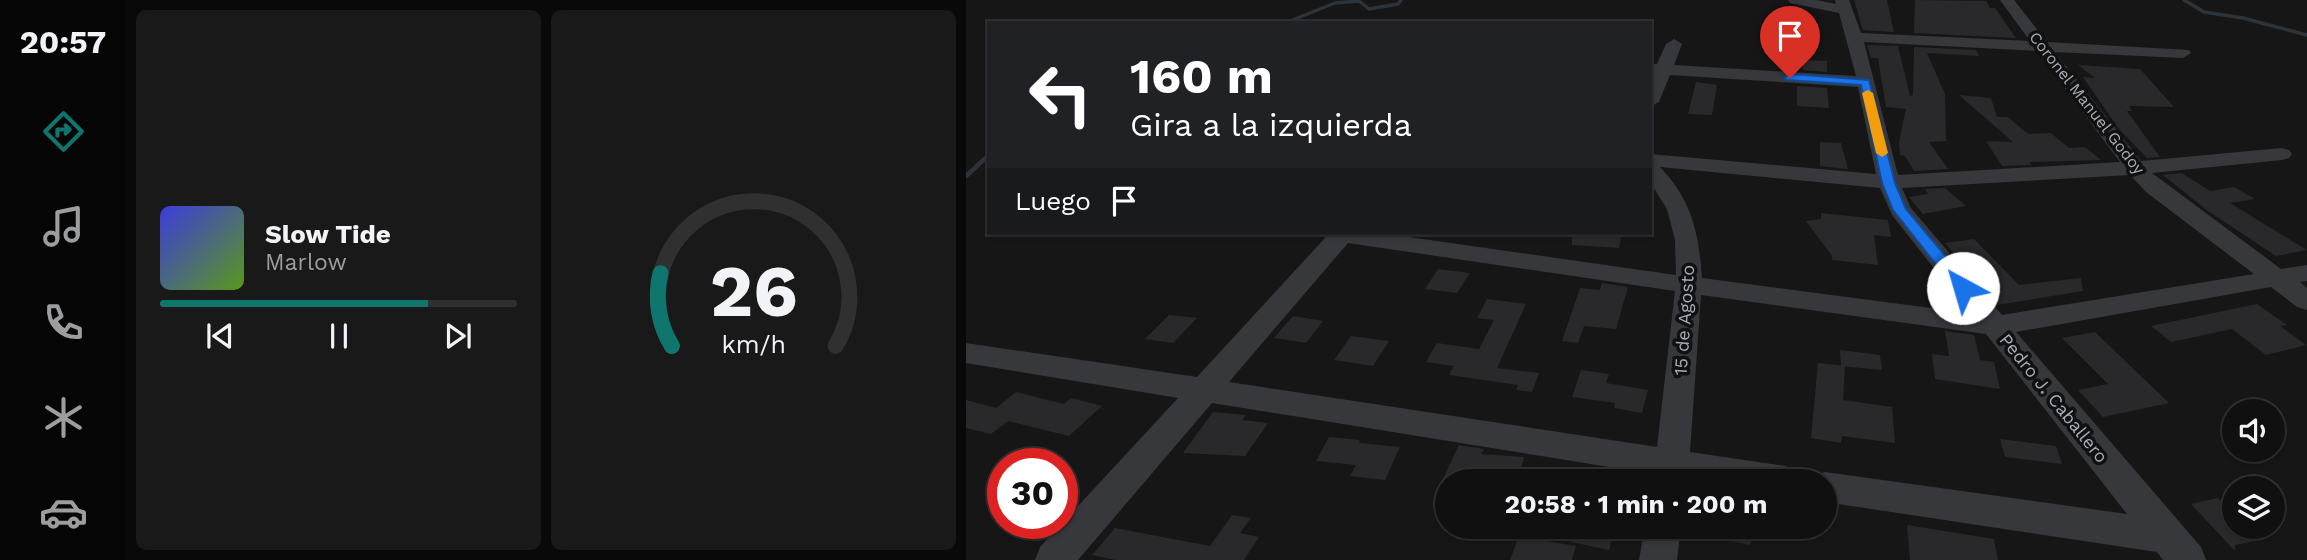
<!DOCTYPE html>
<html lang="es">
<head>
<meta charset="utf-8">
<style>
	:root { --surface:#101011; --page:#19191a; --text:#f1f3f6; --muted:#9c9d9f; --line:#303031; --accent:#0f766e }
	body { margin:0; font-family:"Work Sans",sans-serif; background:var(--page); color:var(--text); height:100vh; display:flex; flex-direction:column; font-size:26px; white-space:nowrap }
	* { box-sizing:border-box; margin:0 }
	p { font-size:23px; color:var(--muted) }
	.icon { flex:none; width:38px; height:38px; fill:none; stroke:currentColor; stroke-width:2; stroke-linecap:round; stroke-linejoin:round }
	.map { position:relative; flex:1; overflow:hidden }
	.drawer { display:flex; flex-direction:column; gap:10px; padding:10px; background:#090909; width:840px }
	.drawer>* { flex:none }
	.guide { position:absolute; left:21px; top:21px; width:665px; height:214px; border-radius:0px; box-shadow:0 2px 5px #0004,0 0 0 2px var(--line); background:#202124; color:#fff; overflow:hidden }
	.tools { position:absolute; left:1256px; top:399px; display:grid; gap:14px }
	.tools a { display:grid; place-items:center; width:63px; height:63px; border-radius:50%; background:var(--surface); box-shadow:0 2px 5px #0004,0 0 0 2px var(--line); font-size:35px }
	.speed { position:absolute; left:21px; top:448px; display:flex; gap:14px; font-size:35px; font-weight:700; text-align:center }
	.speed>* { display:grid; place-content:center; width:91px; height:91px; border-radius:50%; background:var(--surface); box-shadow:0 2px 5px #0004,0 0 0 2px var(--line); line-height:1 }
	.speed .limit { border:10px solid #d22; background:#fff; color:#111 }
	.pin { position:absolute; display:grid; place-items:center; width:60px; height:60px; color:#fff; margin:-72px -30px; border-radius:50% 50% 50% 0; rotate:-45deg; box-shadow:0 0 7px #0007 }
	.pin .icon { rotate:45deg }
	.me { position:absolute; width:77px; margin:-38px; rotate:321deg; stroke-linejoin:round; filter:drop-shadow(0 0 5px #0008) }
	.turn { display:flex; align-items:center; gap:24px; height:147px; padding:0 28px; font-size:32px }
	.turn .icon { width:91px; height:91px; stroke-width:2.5 }
	.turn b { display:block; font-size:49px; line-height:60px }
	.then { display:flex; align-items:center; height:66px; padding:0 28px; background:#0003; gap:14px; font-size:26px }
	.drawer .widget { flex:1; display:flex; flex-direction:column; justify-content:center; gap:10px; min-width:0; padding:0 24px; border-radius:10px; background:var(--page) }
	.drawer .dial { align-items:center; gap:0 }
	.dial svg { height:182px; overflow:visible; fill:none; stroke:var(--line); stroke-width:7; stroke-linecap:round; text-anchor:middle }
	.dial text { fill:var(--text); stroke:none }
	.song { display:flex; align-items:center; gap:21px }
	.cover { width:84px; height:84px; border-radius:10px; background:linear-gradient(135deg,hsl(240 70% 55%),hsl(90 70% 35%)) }
	.played { height:7px; border-radius:4px; background:linear-gradient(90deg,var(--accent) 75%,var(--line) 75%) }
	.keys { display:flex; justify-content:space-around; direction:ltr }
	.drawer .tiles { flex:1; display:grid; gap:10px; grid-template-columns:repeat(2,1fr) }
	.trip { position:absolute; left:469px; top:469px; width:402px; height:70px; border-radius:35px; background:var(--surface); box-shadow:0 2px 5px #0004,0 0 0 2px var(--line); font-weight:700; line-height:70px; text-align:center }
	main { display:flex; flex:1; min-height:0 }
	.menu { display:flex; flex-direction:column; width:126px; justify-content:space-around; align-items:center; background:#060607; color:var(--muted) }
	.menu .icon { width:49px; height:49px }
	.menu .active { color:var(--accent) }
	.menu b { font-size:32px; color:var(--text) }
	.map>svg:first-child { display:block }
	.lines { fill:none; stroke-linecap:round; stroke-linejoin:round }
	.stream-far1 { stroke:#2c343b; stroke-width:3.5 }
	.stream { stroke:#2c343b; stroke-width:4.5 }
	.building { fill:#29292b }
	.minor { fill:#37383c; fill-rule:evenodd }
	.route { fill:#1a73e8; stroke:#114b97; stroke-width:2 }
	.slow { fill:#f59e0b }
	.labels { text-anchor:middle; dominant-baseline:central; stroke-width:7; stroke-linejoin:round; paint-order:stroke }
	.far-street-label { font-size:16px; fill:#a8acb7; stroke:#111112 }
	.street-label { font-size:18px; fill:#a8acb7; stroke:#111112 }
</style>
</head>
<body>
<main>
<nav class="menu">
<b>20:57</b>
<svg class="icon active" aria-label="directions" viewBox="0 0 24 24"><path d="M12 3l9 9-9 9-9-9zM9 14v-3h6M13 9l2 2-2 2"/></svg>
<svg class="icon" aria-label="music" viewBox="0 0 24 24"><path d="M9 18V5l10-2v13"/><circle cx="6" cy="18" r="3"/><circle cx="16" cy="16" r="3"/></svg>
<svg class="icon" aria-label="phone" viewBox="0 0 24 24"><path d="M5 4h4l2 5-3 2q2 4 5 5l2-3 5 2v4C11 20 4 13 5 4z"/></svg>
<svg class="icon" aria-label="climate" viewBox="0 0 24 24"><path d="M12 3v18M4 7l16 10M4 17L20 7"/></svg>
<svg class="icon" aria-label="car" viewBox="0 0 24 24"><path d="M5 17H2v-5l4-1 3-4h7l3 4 3 1v5h-3M9 17h6M6 11h13"/><circle cx="7" cy="17" r="2"/><circle cx="17" cy="17" r="2"/></svg>
</nav>
<section class="drawer">
<div class="tiles">
<div class="widget">
<div class="song"><i class="cover"></i><div><b>Slow Tide</b><p>Marlow</p></div></div>
<div class="played"></div>
<div class="keys"><svg class="icon" aria-label="previous" viewBox="0 0 24 24"><path d="M18 5L8 12l10 7zM5 5v14"/></svg><svg class="icon" aria-label="pause" viewBox="0 0 24 24"><path d="M8 5v14M16 5v14"/></svg><svg class="icon" aria-label="next" viewBox="0 0 24 24"><path d="M6 5l10 7-10 7zM19 5v14"/></svg></div>
</div>
<div class="widget dial"><svg viewBox="0 0 100 80">
<path d="M14 69A42 42 0 1 1 86 69"/>
<path d="M14 69A42 42 0 0 1 9 37" stroke="#0f766e"/>
<text x="50" y="56" font-size="32" font-weight="700">26</text>
<text x="50" y="72" font-size="11">km/h</text>
</svg></div>
</div>
</section>
<div class="map">
<svg width="1341" height="560" viewBox="0 0 1341 560">
	<rect width="100%" height="100%" fill="#161617"/>
	<g class="lines">
		<!-- stream-far1 -->
		<path class="stream-far1" d="M1218,0L1238,12L1277,18L1341,35
			M319,23L369,3L393,1L403,9L432,4L435,0"/>
		<!-- stream -->
		<path class="stream" d="M0,176L23,155"/>
	</g>
	<!-- building -->
	<path class="building" d="M888,0H921L928,32L897,30Z
		M949,0L1020,1L1024,8H1029L1050,38L948,33Z
		M901,45L932,46L944,96L947,95L948,47L1010,50L1013,56L961,53L979,94L980,141L963,142L982,169L948,171L939,156L934,155L933,142L940,109L920,107L912,58H905Z
		M836,60L861,61V72L837,70Z
		M1112,65L1174,69L1208,107L1163,106L1166,111H1161L1194,157L1181,158L1153,129L1117,77L1129,78Z
		M730,82L751,85L746,115L722,114Z
		M831,86L861,88L863,108L831,106Z
		M993,95L1025,98L1031,117H1042L1062,134L1085,133L1103,148L1119,147L1135,160L1063,162L1065,165L1036,166L1020,141L1047,142Z
		M854,142L875,143L882,169L854,166Z
		M1216,173L1244,191L1268,187L1289,199L1264,203L1341,250L1310,256L1242,211L1197,175Z
		M979,188L1000,206L957,214L943,197L962,194L959,189Z
		M855,213L922,220L925,237L908,235L912,265L866,260V256L840,221L855,219Z
		M606,233H656L653,248L606,245Z
		M1008,239L1053,285L1115,278L1117,291L1031,305L979,243Z
		M472,269L504,273L491,293L459,289Z
		M636,283L662,287L650,329L618,326L612,343L596,341L614,288L634,290Z
		M521,299L560,304L531,368L573,373L566,392L550,390L552,385L483,375L488,366L460,362L471,343L513,349L528,320L511,318Z
		M1291,304L1321,325L1314,326L1340,345L1300,355L1266,329L1205,342L1185,326Z
		M203,315L231,318L207,343L179,339Z
		M327,316L357,321L340,343L308,338Z
		M979,331L1008,335L1014,360L1028,362L1034,389L969,379L966,354L983,356Z
		M1129,332L1203,403L1137,417L1112,390L1142,384L1096,338Z
		M385,336L423,341L407,366L368,360Z
		M874,350L914,355L916,370L875,366Z
		M852,363L879,366L877,400L926,407L929,443L876,436L875,443L845,438Z
		M615,370L643,374L640,383L682,390L676,413L648,408L649,403L606,397Z
		M50,392L98,404L105,398L136,406L103,436L42,421L25,434L0,428V400L30,408Z
		M247,412L280,415L276,420L302,423L279,456L217,453Z
		M363,437L394,440L393,443L434,447L419,480L384,476L390,465L350,461Z
		M1034,439L1090,446L1096,464L1039,457Z
		M493,445L518,449L515,454L558,457L552,481H476Z
		M627,467L656,472L654,481H624Z
		M1252,498L1256,502L1269,499V527H1280L1293,540L1269,545V551L1225,504Z
		M266,515L285,518L274,533L293,537L278,560H150L126,555L149,528L244,546Z
		M941,525L1028,539L1032,560H944Z
		M610,527H649L643,550L605,542Z
		M733,527H787L784,545L732,533Z
		M553,536L610,546L606,560H544Z"/>
	<g class="lines">
		<!-- minor -->
		<path class="minor" d="M822,0H850L870,4L869,0H883L895,33L1064,41L1034,0H1048L1081,42L1223,50L1225,53L1217,58L1089,52L1175,161L1316,148L1323,150L1326,154L1323,158L1316,160L1186,173L1315,269L1341,265V281L1334,282L1341,288V310L1331,307L1305,287L1050,332L1235,547L1240,560H1197L1191,552L859,502V481H844L846,476L859,472L1161,514L1020,334L735,295L724,452L819,466L831,471L836,481H687V474L246,403L112,560H69L74,547L212,398L0,363V343L231,377L359,238L354,233H415L710,275L709,240L701,209L684,182V154L910,174L892,87L704,75L693,102L684,107V80L687,74H684V64H691L700,44L708,39L716,44L708,65L890,76L873,13L824,3ZM898,42L1071,51L1154,162L932,175ZM694,167L914,188L926,215L1003,313L736,278C733,234 726,200 694,167ZM1164,175L1180,192L1288,274L1036,315L945,208L936,188ZM382,243L709,291L691,447L263,382Z
			M679,527H715L711,560H673Z"/>
	</g>
	<!-- route -->
	<path class="route" d="M824,74L903,80L929,183L940,209L1003,284L1005,288L1003,291H991L927,210L916,183L895,85L820,80L818,78Z"/>
	<!-- slow -->
	<path class="slow" d="M902,90L907,93L922,153L916,157L910,153L896,93Z"/>
	<g class="labels">
		<!-- far-street labels -->
		<g class="far-street-label">
			<text transform="translate(1121 103) rotate(52)">Coronel Manuel Godoy</text>
		</g>
		<!-- street labels -->
		<g class="street-label">
			<text transform="translate(718 320) rotate(-86)">15 de Agosto</text>
			<text transform="translate(1088 398) rotate(51)">Pedro J. Caballero</text>
		</g>
	</g>
</svg>
<div class="tools">
<a><svg class="icon" aria-label="sound" viewBox="0 0 24 24"><path d="M4 9h4l5-4v14l-5-4H4zM17 9q2 3 0 6"/></svg></a>
<a><svg class="icon" aria-label="layers" viewBox="0 0 24 24"><path d="M12 4l9 5-9 5-9-5zM3 14l9 5 9-5"/></svg></a>
</div>
<div class="speed"><div class="limit">30</div></div>
<div class="pin" style="left:824px;top:78px;background:#d93025"><svg class="icon" aria-label="arrive" viewBox="0 0 24 24"><path d="M6 21V4h12l-3 4 3 4H6"/></svg></div>
<svg class="me" style="left:997px;top:288px" viewBox="-20 -20 40 40"><circle r="19" fill="#fff"/><path d="M0-13L10 11 0 6-10 11z" fill="#1a73e8"/></svg>
<div class="trip">20:58 · 1 min · 200 m</div>
<div class="guide">
<div class="turn"><svg class="icon" aria-label="left" viewBox="0 0 24 24"><path d="M17 20v-9H6M10 6l-5 5 5 5"/></svg><div><b>160 m</b>Gira a la izquierda</div></div>
<div class="then">Luego<svg class="icon" aria-label="arrive" viewBox="0 0 24 24"><path d="M6 21V4h12l-3 4 3 4H6"/></svg></div>
</div>
</div>
</main>
</body>
</html>
